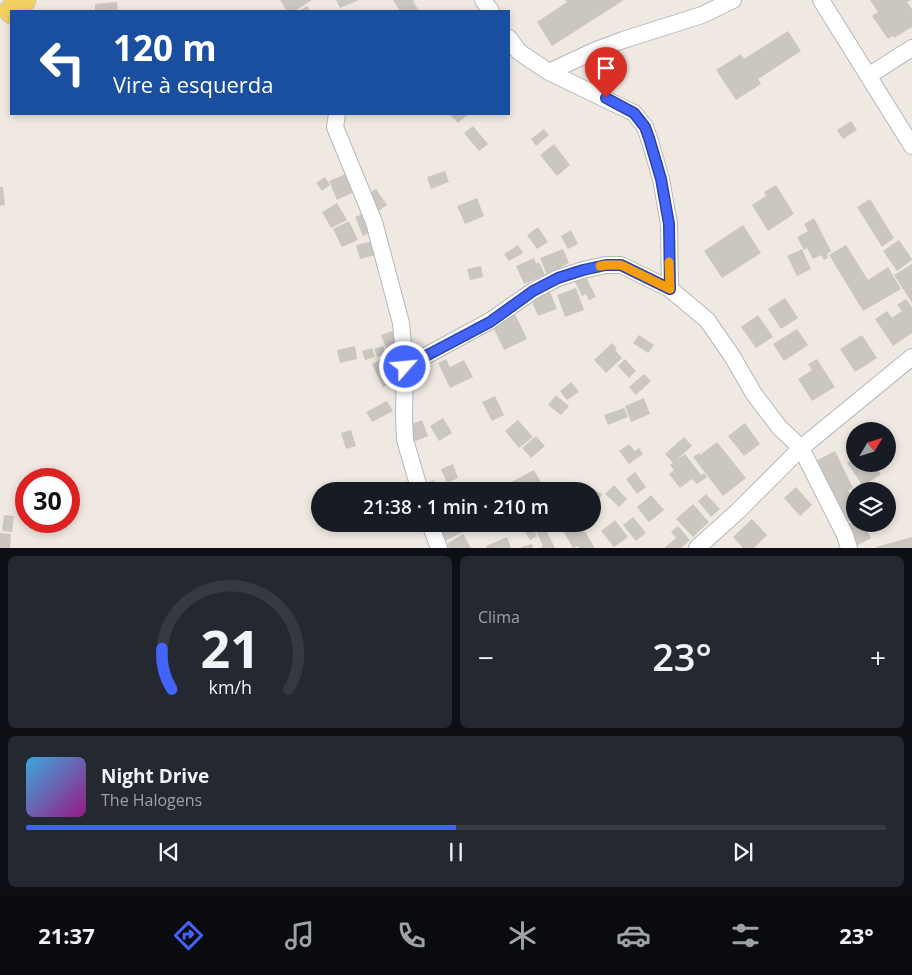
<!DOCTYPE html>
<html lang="pt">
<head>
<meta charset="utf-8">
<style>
	:root { --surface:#171b24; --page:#242831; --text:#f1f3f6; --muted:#9ea1a6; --line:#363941; --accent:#4264fb }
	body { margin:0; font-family:"Open Sans",sans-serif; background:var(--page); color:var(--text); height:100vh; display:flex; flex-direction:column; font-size:19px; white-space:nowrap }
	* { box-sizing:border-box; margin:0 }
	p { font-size:16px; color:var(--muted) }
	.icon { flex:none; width:28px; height:28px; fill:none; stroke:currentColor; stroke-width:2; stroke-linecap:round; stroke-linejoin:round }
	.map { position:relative; height:548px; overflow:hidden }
	.details { display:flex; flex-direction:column; gap:8px; padding:8px; background:#0d0f14; flex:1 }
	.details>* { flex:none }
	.top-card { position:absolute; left:10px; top:10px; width:500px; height:105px; border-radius:0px; box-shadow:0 2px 8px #0003; background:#1a4fa0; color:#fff; overflow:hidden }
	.needle { width:32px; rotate:52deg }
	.buttons { position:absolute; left:846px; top:422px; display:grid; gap:10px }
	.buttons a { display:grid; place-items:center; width:50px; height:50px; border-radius:50%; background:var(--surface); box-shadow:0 2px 8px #0003; font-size:25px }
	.speed { position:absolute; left:15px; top:468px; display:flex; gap:10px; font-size:25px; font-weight:700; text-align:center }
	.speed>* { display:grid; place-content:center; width:65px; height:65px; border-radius:50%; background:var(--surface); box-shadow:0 2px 8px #0003; line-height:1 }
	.speed .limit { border:8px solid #d22; background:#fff; color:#111 }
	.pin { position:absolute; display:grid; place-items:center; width:42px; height:42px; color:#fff; margin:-51px -21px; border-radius:50% 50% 50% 0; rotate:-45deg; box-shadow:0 0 5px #0007 }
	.pin .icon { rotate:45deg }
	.me { position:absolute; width:55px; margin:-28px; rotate:63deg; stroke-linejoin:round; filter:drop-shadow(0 0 4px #0008) }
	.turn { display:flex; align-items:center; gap:18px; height:105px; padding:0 20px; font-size:22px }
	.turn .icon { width:65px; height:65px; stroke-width:2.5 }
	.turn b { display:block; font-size:35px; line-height:42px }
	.big { font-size:38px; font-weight:600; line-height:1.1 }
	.details .tile { flex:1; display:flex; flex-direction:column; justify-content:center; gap:8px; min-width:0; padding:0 18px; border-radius:8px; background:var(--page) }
	.details .dial { align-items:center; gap:0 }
	.dial svg { height:130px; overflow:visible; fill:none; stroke:var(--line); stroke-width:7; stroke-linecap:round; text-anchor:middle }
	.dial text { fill:var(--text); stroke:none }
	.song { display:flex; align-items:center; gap:15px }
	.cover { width:60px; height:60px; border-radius:8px; background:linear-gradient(135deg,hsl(200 70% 55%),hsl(310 70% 35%)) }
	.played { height:5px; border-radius:2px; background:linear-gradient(90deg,var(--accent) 50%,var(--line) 50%) }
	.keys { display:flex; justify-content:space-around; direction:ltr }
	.heat { display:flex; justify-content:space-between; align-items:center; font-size:28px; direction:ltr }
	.details .tiles { flex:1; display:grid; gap:8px; grid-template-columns:1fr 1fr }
	.tile:last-child { grid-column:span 2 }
	.trip { position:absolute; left:311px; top:482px; width:290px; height:50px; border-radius:25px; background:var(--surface); box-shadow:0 2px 8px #0003; font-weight:600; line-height:50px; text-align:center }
	.dock { display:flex; height:80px; justify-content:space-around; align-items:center; background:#090b0e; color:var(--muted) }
	.dock .icon { width:35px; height:35px }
	.dock .active { color:var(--accent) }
	.dock b { font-size:22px; color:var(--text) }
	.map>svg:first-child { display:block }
	.building { fill:#cbc7bf }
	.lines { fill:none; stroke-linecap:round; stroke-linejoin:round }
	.street-casing { stroke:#b4b7c1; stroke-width:18 }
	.primary-casing { stroke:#c9c9c9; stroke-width:27 }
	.street { stroke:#fff; stroke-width:16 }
	.primary { stroke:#f2d163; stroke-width:25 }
	.route-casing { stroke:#2b41a3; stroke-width:12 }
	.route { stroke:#4264fb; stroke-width:9 }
	.slow { stroke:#f59e0b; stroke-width:9 }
</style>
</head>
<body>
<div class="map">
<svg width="912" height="548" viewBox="0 0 912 548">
	<rect width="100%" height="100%" fill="#efe9e1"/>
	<!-- building -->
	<path class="building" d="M280,0H312L295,11H287Z
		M336,0H359L340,8Z
		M393,0H415L413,1L419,11H400Z
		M565,0H624L552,46L537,22L567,2Z
		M870,0H911L907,2L912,9V27L894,38L893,36L888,39L872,16L878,12Z
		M117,2L118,11H95V4Z
		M307,6L310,11H299Z
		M788,31L801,51L758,79L761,84L736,100L716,70L741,54L744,59Z
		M449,114H468L458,123Z
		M851,121L857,130L843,139L837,130Z
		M473,126L488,144L479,151L464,133Z
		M544,129L549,135L536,146L531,139Z
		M554,144L570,165L557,176L540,155Z
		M445,171L449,182L431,189L427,177Z
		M346,174L354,192L337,200L329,181Z
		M325,177L330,185L322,191L316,183Z
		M776,185L794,214L768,231L752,205L766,196L764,192Z
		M0,187H3L5,205L0,206Z
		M376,189L387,205L377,212L366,195Z
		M477,198L484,216L465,224L457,206Z
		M870,199L894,238L882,247L857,207Z
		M337,203L347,220L331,228L322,212Z
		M364,213L372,232L363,236L355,217Z
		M814,218L831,251L827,254L828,258L824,260L821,255L813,259L807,248L804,250L797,237L808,231L804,224Z
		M349,221L358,240L342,247L333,229Z
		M743,225L761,253L722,278L704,251Z
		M538,227L548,242L537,249L527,235Z
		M571,230L578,244L568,249L561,236Z
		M899,240L912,259V260L897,271L883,251Z
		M373,241L376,255L360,259L356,245Z
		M518,245L523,253L509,261L504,254Z
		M846,245L868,280L888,267L901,289L863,311L829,255Z
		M563,249L569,263L561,267L562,269L547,275L540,258Z
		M802,249L811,269L797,276L787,256Z
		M534,258L536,264L539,262L545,275L524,284L516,266Z
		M912,264V303L894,275Z
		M481,266L483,277L470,280L467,269Z
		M585,275L596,297L589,300L586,294L582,296L574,280Z
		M576,288L584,310L565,317L557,295Z
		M549,289L557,309L538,316L530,297Z
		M785,298L798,318L781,329L768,309Z
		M906,299L912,307V333L893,346L875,319L887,311L892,318L902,311L897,305Z
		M515,314L527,339L504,350L492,325Z
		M758,315L773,337L756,348L741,327Z
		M797,329L808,345L784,361L773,344Z
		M395,330L400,344L387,349L381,335Z
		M639,335L654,345L648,353L633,343Z
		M862,335L877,358L855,372L840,349Z
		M612,343L617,348L615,350L622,358L606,373L594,360Z
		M355,346L357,359L340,363L337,350Z
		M383,346L386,354L377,357L374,349Z
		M372,348L375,357L365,360L362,351Z
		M392,354L396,363L393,364L400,380L383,387L372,364Z
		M446,359L450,367L464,360L473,377L450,388L438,363Z
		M625,359L636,371L629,378L618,366Z
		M817,359L835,387L812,401L798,379L812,370L808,364Z
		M644,374L651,381L636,395L629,387Z
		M571,382L579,392L567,400L560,391Z
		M556,395L569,406L561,415L548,405Z
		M495,396L504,415L492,421L482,402Z
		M644,398L650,414L631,422L625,406Z
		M387,401L393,411L372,422L366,412Z
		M624,408L628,417L608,425L604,415Z
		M443,418L452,433L439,441L430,426Z
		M422,420L428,436L413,442L407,426Z
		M518,420L533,437L519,448L505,431Z
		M745,423L760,444L744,456L728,436Z
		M351,430L356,446L346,449L341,433Z
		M536,436L545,446L531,458L522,448Z
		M684,437L692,446L673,463L665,454Z
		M717,442L746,478L723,496L693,457L699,453L700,455Z
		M629,444L635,451L639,448L643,454L629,464L619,451Z
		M835,451L853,488L848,490L855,504V518L847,522L816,461Z
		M685,454L701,475L704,473L707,477L697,484L692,479L680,488L669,474L674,470L670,465Z
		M855,457V464H874L881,474L863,486L847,463Z
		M453,464L458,478L447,483L441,469Z
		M534,470L546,491H507L504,486Z
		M635,472L646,487L637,494L626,479Z
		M434,480L439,491H427L424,484Z
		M585,485L602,494L592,511V491H582Z
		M614,485L627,499L619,507L605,494Z
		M492,486L495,491H483Z
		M796,487L812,505L800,516L784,498Z
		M706,494L720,509L711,517L698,501Z
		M651,495L664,510L649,522L637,507Z
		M693,504L709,522L693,537L676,519Z
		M4,515L14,516L12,532L2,531Z
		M633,517L646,533L636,541L623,525Z
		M752,519L767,535L754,548H743L733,537Z
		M615,520L628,537L614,547L601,531Z
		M855,520V524H863L871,538L858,545L846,525Z
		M436,524H457L462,532L445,541Z
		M477,524H497L482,532Z
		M520,524H530L537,536L530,540Z
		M533,524H543L555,548H540L543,546Z
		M570,524H580L595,548H579L578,546L573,548L562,529Z
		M678,526L690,540L681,548H664L676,538L671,532Z
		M0,533L11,534L10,548H0Z
		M463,534L471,548H449L447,544Z
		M507,537L511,548H486V546Z
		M912,537V548H876V547Z
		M532,544L533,548H521V547Z"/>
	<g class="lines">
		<!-- street casing -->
		<g class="street-casing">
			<path id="street" d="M483,0L491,11
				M821,0L912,146
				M509,38L519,52L549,72L594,51L623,40L702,15L733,0
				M549,72L634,113L645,127L649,138L661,179L669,224L670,289
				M868,76L912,48
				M337,114L335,127L374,222L401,323L405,367L404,416L405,440L420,491
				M405,367L490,321L533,291L558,278L583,270L606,265H621L670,289L707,320L732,356L754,394L779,427L801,448L845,535L849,548
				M430,524L439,548
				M697,548L738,511L801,448L912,357"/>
		</g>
		<!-- primary casing -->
		<g class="primary-casing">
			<path id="primary" d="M12,11L23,0"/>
		</g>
		<!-- street -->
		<use href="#street" class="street"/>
		<!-- primary -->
		<use href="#primary" class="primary"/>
	</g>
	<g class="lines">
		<!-- route casing -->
		<g class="route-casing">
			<path id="route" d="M405,367L490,322L533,291L558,278L583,270L606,265H621L670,289L669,224L661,179L649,138L645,127L634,113L606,98"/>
		</g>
		<!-- route -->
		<use href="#route" class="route"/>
		<!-- slow -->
		<path class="slow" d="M600,266L606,265H621L670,289L669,262"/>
	</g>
</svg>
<div class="buttons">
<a><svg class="needle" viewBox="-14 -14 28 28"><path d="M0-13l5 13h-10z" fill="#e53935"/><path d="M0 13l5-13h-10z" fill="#9ea1a6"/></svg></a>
<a><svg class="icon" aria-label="layers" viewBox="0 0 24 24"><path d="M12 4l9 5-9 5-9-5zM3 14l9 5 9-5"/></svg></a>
</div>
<div class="speed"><div class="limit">30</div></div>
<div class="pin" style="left:606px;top:98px;background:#d93025"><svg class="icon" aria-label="arrive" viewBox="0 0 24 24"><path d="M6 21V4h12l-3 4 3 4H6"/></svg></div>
<svg class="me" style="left:405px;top:367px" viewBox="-20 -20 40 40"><circle r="17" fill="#4264fb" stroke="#fff" stroke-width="3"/><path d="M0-11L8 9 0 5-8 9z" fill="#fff"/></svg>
<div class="trip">21:38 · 1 min · 210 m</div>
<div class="top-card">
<div class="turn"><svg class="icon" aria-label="left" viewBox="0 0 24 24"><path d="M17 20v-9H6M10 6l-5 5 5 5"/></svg><div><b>120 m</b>Vire à esquerda</div></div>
</div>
</div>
<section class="details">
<div class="tiles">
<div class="tile dial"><svg viewBox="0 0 100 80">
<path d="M14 69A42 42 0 1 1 86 69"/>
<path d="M14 69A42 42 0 0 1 8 44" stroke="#4264fb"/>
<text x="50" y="56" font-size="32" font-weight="700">21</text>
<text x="50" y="72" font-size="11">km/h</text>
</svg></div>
<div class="tile"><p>Clima</p>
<div class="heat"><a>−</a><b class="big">23°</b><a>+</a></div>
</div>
<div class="tile">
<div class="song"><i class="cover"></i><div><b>Night Drive</b><p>The Halogens</p></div></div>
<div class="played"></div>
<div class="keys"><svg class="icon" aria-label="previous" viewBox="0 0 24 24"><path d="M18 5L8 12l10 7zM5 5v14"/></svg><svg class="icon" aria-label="pause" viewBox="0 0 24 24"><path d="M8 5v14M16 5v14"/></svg><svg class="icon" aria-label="next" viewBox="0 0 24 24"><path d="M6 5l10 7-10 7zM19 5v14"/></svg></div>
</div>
</div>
</section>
<nav class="dock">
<b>21:37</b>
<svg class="icon active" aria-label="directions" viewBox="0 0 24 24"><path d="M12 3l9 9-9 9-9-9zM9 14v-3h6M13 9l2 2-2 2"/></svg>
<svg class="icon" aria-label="music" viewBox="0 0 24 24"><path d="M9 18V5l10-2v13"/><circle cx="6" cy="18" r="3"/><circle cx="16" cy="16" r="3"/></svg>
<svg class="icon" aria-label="phone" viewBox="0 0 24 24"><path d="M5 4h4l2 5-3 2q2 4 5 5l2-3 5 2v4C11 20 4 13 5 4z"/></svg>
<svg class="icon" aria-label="climate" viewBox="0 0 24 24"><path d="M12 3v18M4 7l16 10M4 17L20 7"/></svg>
<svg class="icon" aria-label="car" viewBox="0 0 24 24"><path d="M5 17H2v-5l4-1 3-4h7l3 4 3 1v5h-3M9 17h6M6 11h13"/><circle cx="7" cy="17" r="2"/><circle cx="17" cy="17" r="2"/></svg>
<svg class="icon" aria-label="filters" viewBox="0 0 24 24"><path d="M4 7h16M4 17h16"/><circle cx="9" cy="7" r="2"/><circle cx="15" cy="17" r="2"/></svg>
<b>23°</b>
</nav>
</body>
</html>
